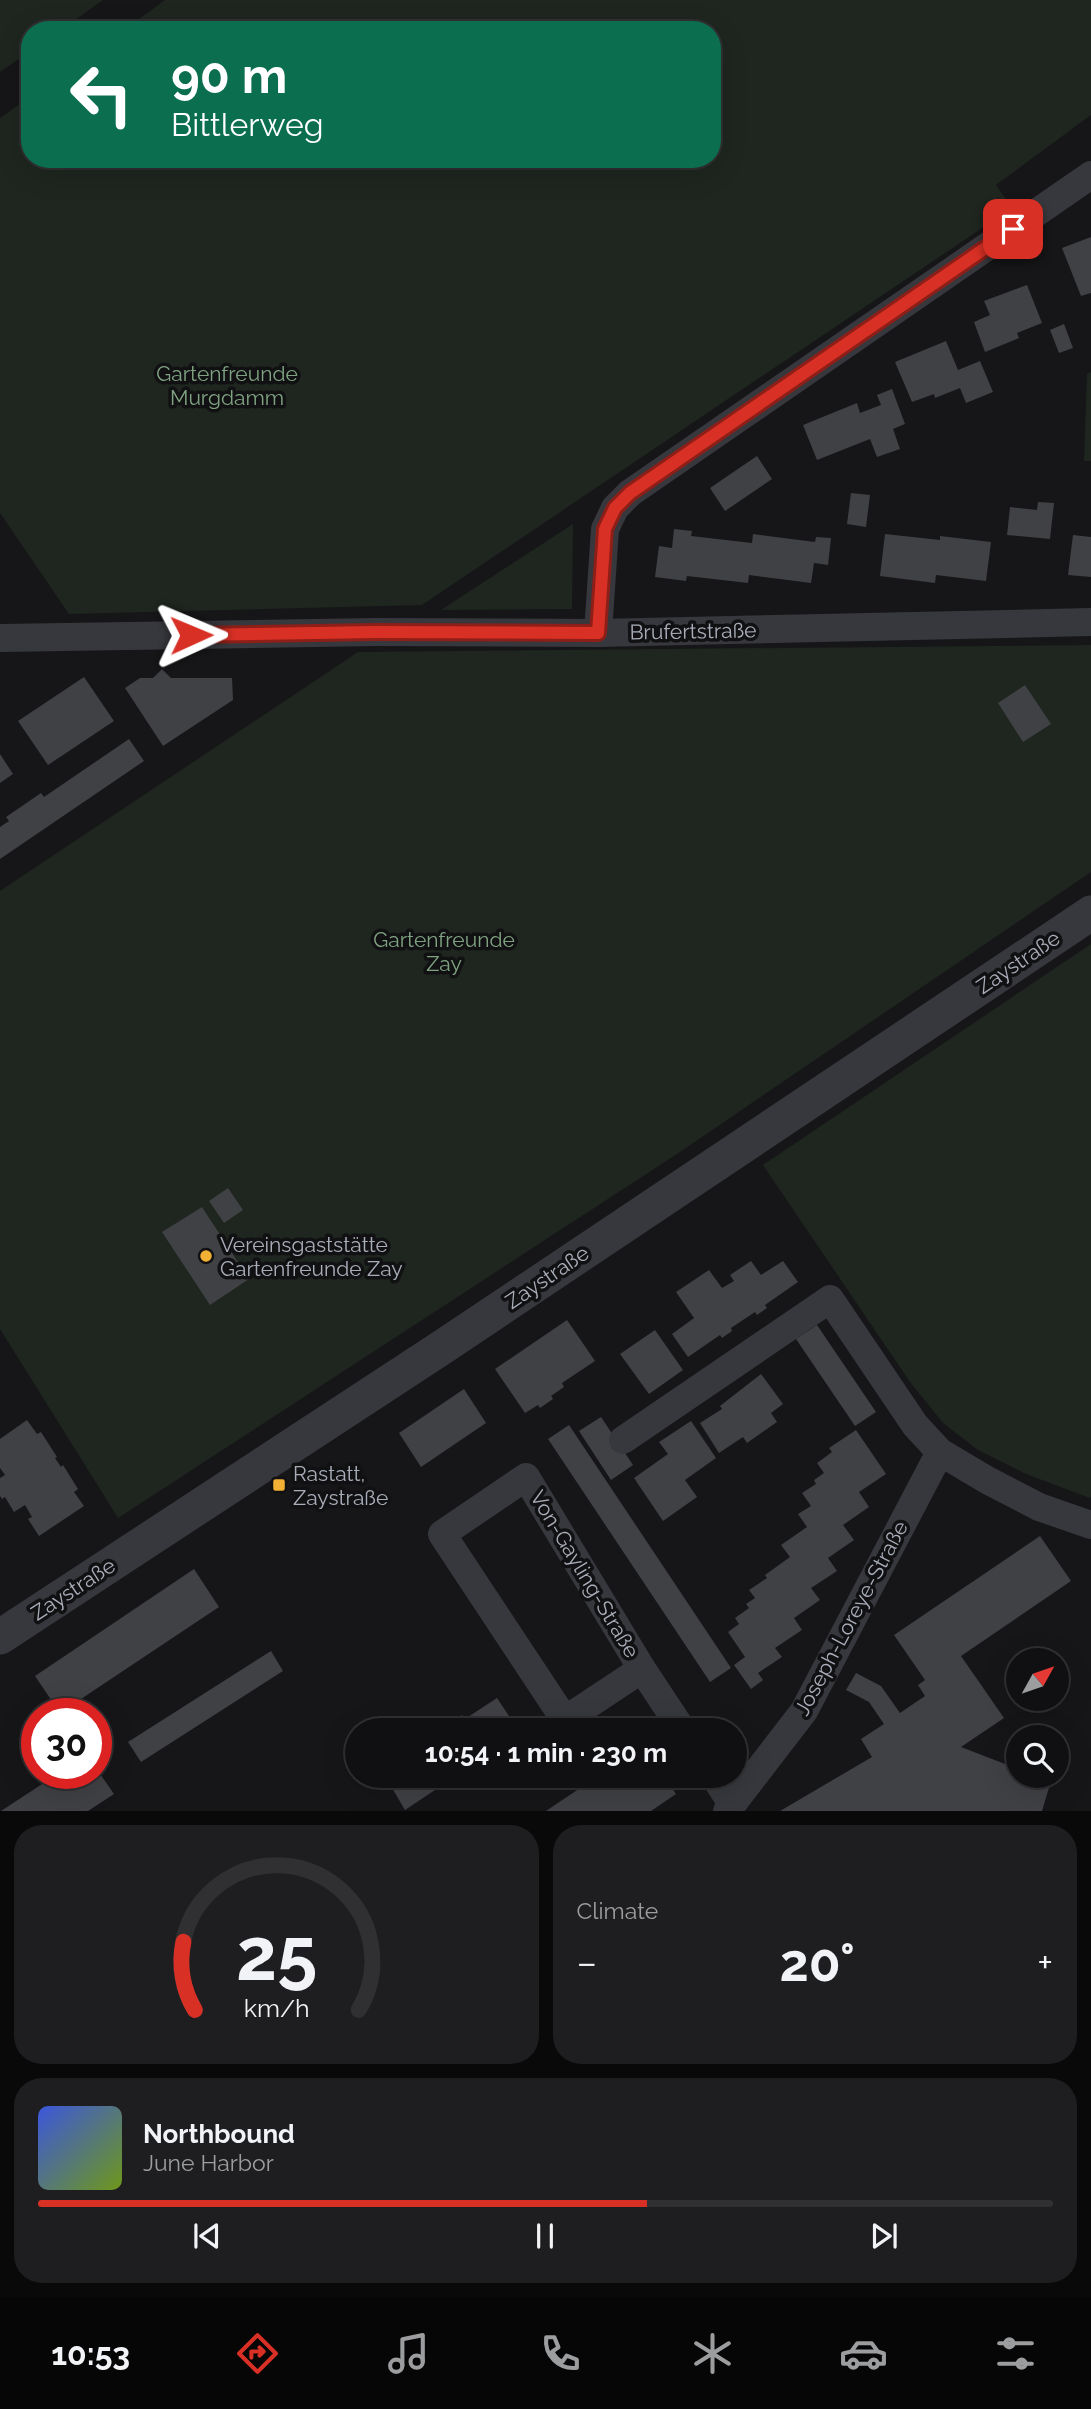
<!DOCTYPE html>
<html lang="en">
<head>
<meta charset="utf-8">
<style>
	:root { --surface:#101012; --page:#1e1e20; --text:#f1f3f6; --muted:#9c9d9f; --line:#303032; --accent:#d93025 }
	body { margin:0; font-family:Raleway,sans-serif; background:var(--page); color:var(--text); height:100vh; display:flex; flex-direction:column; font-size:26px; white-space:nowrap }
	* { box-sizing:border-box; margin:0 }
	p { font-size:23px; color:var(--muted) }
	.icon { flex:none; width:38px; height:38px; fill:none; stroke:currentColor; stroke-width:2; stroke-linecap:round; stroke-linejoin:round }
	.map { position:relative; height:1811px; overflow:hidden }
	.panel { display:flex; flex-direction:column; gap:14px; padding:14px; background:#09090a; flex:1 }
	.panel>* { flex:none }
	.guide { position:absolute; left:21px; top:21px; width:700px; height:147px; border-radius:28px; box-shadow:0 7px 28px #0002,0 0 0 2px var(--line); background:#0b6e4f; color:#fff; overflow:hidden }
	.needle { width:46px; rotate:50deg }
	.controls { position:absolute; left:1006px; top:1648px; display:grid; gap:14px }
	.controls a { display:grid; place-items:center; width:63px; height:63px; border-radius:50%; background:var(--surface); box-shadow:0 7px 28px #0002,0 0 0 2px var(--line); font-size:35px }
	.speed { position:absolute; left:21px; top:1698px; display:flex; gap:14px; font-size:35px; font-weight:700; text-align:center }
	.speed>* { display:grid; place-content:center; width:91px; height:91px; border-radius:50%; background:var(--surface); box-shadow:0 7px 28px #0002,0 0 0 2px var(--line); line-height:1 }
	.speed .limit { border:10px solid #d22; background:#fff; color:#111 }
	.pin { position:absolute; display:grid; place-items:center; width:60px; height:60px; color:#fff; margin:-30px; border-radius:14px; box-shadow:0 4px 10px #0006 }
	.me { position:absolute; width:77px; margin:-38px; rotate:89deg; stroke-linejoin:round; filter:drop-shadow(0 0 5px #0008) }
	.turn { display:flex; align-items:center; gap:24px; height:147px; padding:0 35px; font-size:32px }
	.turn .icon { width:91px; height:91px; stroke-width:2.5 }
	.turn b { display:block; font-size:49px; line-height:60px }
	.big { font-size:52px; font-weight:700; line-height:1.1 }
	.panel .widget { flex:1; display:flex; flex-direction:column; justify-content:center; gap:10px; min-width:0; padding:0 24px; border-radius:28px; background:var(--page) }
	.panel .dial { align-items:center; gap:0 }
	.dial svg { height:182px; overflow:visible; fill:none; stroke:var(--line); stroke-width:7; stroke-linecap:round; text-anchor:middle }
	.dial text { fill:var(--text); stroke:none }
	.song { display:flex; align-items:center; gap:21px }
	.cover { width:84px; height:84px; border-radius:10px; background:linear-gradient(135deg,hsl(230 70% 55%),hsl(80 70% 35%)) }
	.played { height:7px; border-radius:4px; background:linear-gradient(90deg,var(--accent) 60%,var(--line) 60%) }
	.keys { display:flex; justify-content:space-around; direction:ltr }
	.heat { display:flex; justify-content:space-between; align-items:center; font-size:38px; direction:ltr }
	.panel .tiles { flex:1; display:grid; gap:14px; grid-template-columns:1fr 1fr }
	.widget:last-child { grid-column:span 2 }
	.trip { position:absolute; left:345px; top:1718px; width:402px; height:70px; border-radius:35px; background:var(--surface); box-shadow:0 7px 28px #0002,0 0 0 2px var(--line); font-weight:700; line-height:70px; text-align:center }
	.menu { display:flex; height:112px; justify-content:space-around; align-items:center; background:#060607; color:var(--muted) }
	.menu .icon { width:49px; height:49px }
	.menu .selected { color:var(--accent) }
	.menu b { font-size:32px; color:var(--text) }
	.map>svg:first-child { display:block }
	.green { fill:#1e261f }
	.building { fill:#404145 }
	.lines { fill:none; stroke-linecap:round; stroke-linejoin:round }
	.minor { stroke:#37383d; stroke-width:28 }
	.tertiary { stroke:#37383d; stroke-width:35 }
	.route-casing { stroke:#8d1f18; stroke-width:18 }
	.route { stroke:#d93025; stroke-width:12 }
	.poi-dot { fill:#f2b134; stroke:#111113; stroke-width:2.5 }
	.labels { text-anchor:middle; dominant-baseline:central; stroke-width:7; stroke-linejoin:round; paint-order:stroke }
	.park-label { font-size:21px; fill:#7fa381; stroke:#111113 }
	.street-label { font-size:21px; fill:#a8adb8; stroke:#111113 }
	.poi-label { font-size:21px; fill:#a8adb8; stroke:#111113; text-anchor:start }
</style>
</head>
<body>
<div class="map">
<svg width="1091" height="1811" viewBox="0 0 1091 1811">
	<rect width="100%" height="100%" fill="#161618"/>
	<!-- green -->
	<path class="green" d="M0,0H103L61,30H30V51L0,72Z
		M165,0H1091V115L996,185L1012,208L422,605L69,614L0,513V118L30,97V159H712V30H124Z
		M1091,372V461H1084L1087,374Z
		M573,524L572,609L441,610Z
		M1091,645V872L677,1154L118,1518L0,1329V891L358,652Z
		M1091,944V1496L1090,1498L1026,1474L978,1450L943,1423L910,1382L763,1165Z"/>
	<!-- building -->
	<path class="building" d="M1091,237V293L1081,296L1062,248Z
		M1027,285L1042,323L1017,333L1019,338L985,352L974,322L990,315L984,301Z
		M1064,324L1073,348L1059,353L1050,330Z
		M946,341L958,370L980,361L993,392L966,403L960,388L935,398L934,394L912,402L895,362Z
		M892,389L905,424L893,429L900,449L877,457L870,439L817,460L803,425L857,403L860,413L881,405L877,395Z
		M757,456L772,479L725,511L710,488Z
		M851,493L870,495L866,527L847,524Z
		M1038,502L1054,503L1050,539L1007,535L1010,507L1037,510Z
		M674,529L692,531L691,536L752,543L753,534L815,542L816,537L831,538L828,565L814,563L811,583L749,575L748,583L687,576L686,581L655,577L659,546L672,548Z
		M885,534L940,540V536L991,542L986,581L936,575L935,583L880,576Z
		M1073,535L1091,537V577L1068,575Z
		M162,669L171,678H232L233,700L163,746L125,688L140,678H153Z
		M84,677L114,721L48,765L18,721Z
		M1025,685L1051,724L1023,742L998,703Z
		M129,739L144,761L0,859V827L9,821L6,817L41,793L44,797Z
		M0,754L13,774L0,783Z
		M228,1188L243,1210L224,1223L209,1201Z
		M202,1207L249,1279L210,1305L162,1232Z
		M751,1261L761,1275L783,1261L798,1282L765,1305L767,1308L757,1315L755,1312L731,1328L732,1331L722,1338L720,1335L688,1357L672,1334L694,1318L676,1292L709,1270L722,1288L734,1281L730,1275Z
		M567,1320L595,1361L562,1383L564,1387L551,1396L553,1399L540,1408L538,1405L525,1413L495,1369Z
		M817,1325L876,1412L855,1426L796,1339Z
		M655,1330L683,1370L649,1394L620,1354Z
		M761,1374L783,1404L771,1413L777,1422L747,1443L743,1437L719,1453L700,1423L722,1409L720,1406Z
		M464,1389L486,1423L421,1467L399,1433Z
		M601,1417L633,1465L611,1480L579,1431Z
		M27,1420L37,1434L41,1432L57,1457L55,1458L61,1467L63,1465L78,1489L74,1492L84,1506L39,1536L28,1519L32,1517L25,1505L14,1512L5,1497L2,1499L0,1496V1478L5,1475L0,1468V1439Z
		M691,1421L716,1458L685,1480L697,1497L663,1521L634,1478L668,1454L659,1442Z
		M569,1425L731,1668L710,1682L548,1439Z
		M856,1430L886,1474L859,1492L869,1507L843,1525L854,1540L828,1558L837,1571L811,1588L820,1600L794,1618L802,1630L775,1648L782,1657L758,1673L763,1680L751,1689L734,1665L745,1657L728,1632L739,1624L735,1618L749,1608L746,1604L755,1598L749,1590L767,1578L765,1575L790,1557L781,1545L807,1527L798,1514L811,1506L802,1493L816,1484L814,1480L824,1473L817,1463L832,1452L829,1448Z
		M1040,1536L1071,1581L961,1656L1004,1718L961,1747L1018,1769V1776H1039L1051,1781L1042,1811H780L872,1757L861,1739L884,1724L869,1702L846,1690L856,1673L881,1686L900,1713L925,1696L918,1685L925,1680L894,1635Z
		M194,1569L219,1607L60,1713L35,1676Z
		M271,1651L283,1671L141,1762L128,1742Z
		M497,1698L519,1731H449L446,1726L462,1715L465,1719Z
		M96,1768L114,1794L88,1811H1L59,1773H96Z
		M385,1776H456L405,1810Z
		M598,1776H664L676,1794L651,1811H546Z"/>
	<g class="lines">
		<!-- minor -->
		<path class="minor" d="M598,633L605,529L615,508L630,493L1091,175
			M0,638L375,632L598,633L1091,622
			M623,1440L830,1299L915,1425L940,1452L987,1480L1039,1507L1091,1525
			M642,1669L565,1720L442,1534L526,1477L642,1669L683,1731
			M714,1776L732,1804
			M727,1811L804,1711L940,1452"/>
		<!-- tertiary -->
		<path class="tertiary" d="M0,1637L441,1348L1091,913"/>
	</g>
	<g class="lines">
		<!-- route casing -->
		<g class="route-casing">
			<path id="route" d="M191,635L375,632L598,633L605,529L615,508L630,493L1013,229"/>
		</g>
		<!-- route -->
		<use href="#route" class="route"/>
	</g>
	<!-- markers -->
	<g class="poi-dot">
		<circle cx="206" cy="1256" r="7"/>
		<rect x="272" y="1478" width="14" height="14" rx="3.5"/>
	</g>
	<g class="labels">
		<!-- park labels -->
		<g class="park-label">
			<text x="227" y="373">Gartenfreunde<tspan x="227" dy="24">Murgdamm</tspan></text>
			<text x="444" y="939">Gartenfreunde<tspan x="444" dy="24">Zay</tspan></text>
		</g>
		<!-- street labels -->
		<g class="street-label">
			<text transform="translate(693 631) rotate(-1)">Brufertstraße</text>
			<text transform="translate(1018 962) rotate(-34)">Zaystraße</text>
			<text transform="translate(547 1277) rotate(-34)">Zaystraße</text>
			<text transform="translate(585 1574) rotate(59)">Von-Gayling-Straße</text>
			<text transform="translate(73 1589) rotate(-33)">Zaystraße</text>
			<text transform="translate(851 1618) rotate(-62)">Joseph-Loreye-Straße</text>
		</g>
		<!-- poi labels -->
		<g class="poi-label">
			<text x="220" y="1244">Vereinsgaststätte<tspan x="220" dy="24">Gartenfreunde Zay</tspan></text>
			<text x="293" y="1473">Rastatt,<tspan x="293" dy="24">Zaystraße</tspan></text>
		</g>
	</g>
</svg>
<div class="controls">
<a><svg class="needle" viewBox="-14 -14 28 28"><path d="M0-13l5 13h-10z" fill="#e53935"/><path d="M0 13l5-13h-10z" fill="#9c9d9f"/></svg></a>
<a><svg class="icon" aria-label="search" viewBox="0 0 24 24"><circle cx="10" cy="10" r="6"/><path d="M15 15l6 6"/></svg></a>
</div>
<div class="speed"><div class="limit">30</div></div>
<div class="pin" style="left:1013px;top:229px;background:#d93025"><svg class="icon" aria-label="arrive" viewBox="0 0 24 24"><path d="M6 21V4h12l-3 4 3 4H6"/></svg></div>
<svg class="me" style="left:191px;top:635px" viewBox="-20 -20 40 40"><path d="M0-17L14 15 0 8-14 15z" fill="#d93025" stroke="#fff" stroke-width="4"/></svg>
<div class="trip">10:54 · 1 min · 230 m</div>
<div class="guide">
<div class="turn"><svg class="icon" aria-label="left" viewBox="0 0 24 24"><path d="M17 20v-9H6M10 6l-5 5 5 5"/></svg><div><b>90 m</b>Bittlerweg</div></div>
</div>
</div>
<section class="panel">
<div class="tiles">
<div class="widget dial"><svg viewBox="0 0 100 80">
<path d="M14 69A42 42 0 1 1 86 69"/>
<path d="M14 69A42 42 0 0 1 9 39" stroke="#d93025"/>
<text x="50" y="56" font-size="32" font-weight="700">25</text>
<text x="50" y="72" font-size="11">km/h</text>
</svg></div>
<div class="widget"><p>Climate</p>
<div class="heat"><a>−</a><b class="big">20°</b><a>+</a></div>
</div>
<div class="widget">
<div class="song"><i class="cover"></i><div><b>Northbound</b><p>June Harbor</p></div></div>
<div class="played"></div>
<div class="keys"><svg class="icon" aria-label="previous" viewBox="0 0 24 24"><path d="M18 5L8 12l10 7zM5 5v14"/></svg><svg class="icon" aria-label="pause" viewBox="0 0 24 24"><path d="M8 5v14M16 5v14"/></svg><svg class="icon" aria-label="next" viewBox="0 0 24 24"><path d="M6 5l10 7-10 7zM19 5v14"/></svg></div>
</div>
</div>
</section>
<nav class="menu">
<b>10:53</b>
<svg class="icon selected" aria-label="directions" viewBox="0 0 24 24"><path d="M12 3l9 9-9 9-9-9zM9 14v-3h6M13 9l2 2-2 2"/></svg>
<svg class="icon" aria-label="music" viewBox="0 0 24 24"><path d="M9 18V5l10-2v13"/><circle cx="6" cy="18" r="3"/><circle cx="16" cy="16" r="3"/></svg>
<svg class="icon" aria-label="phone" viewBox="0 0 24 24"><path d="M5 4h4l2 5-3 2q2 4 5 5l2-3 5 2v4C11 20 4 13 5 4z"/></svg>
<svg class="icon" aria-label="climate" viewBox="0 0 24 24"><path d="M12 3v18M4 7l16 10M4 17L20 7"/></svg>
<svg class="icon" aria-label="car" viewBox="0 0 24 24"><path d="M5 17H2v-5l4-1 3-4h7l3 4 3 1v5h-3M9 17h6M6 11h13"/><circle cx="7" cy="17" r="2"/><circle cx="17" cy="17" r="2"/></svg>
<svg class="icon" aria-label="filters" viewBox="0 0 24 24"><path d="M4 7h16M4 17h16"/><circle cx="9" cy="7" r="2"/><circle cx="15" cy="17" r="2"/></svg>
</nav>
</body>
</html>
